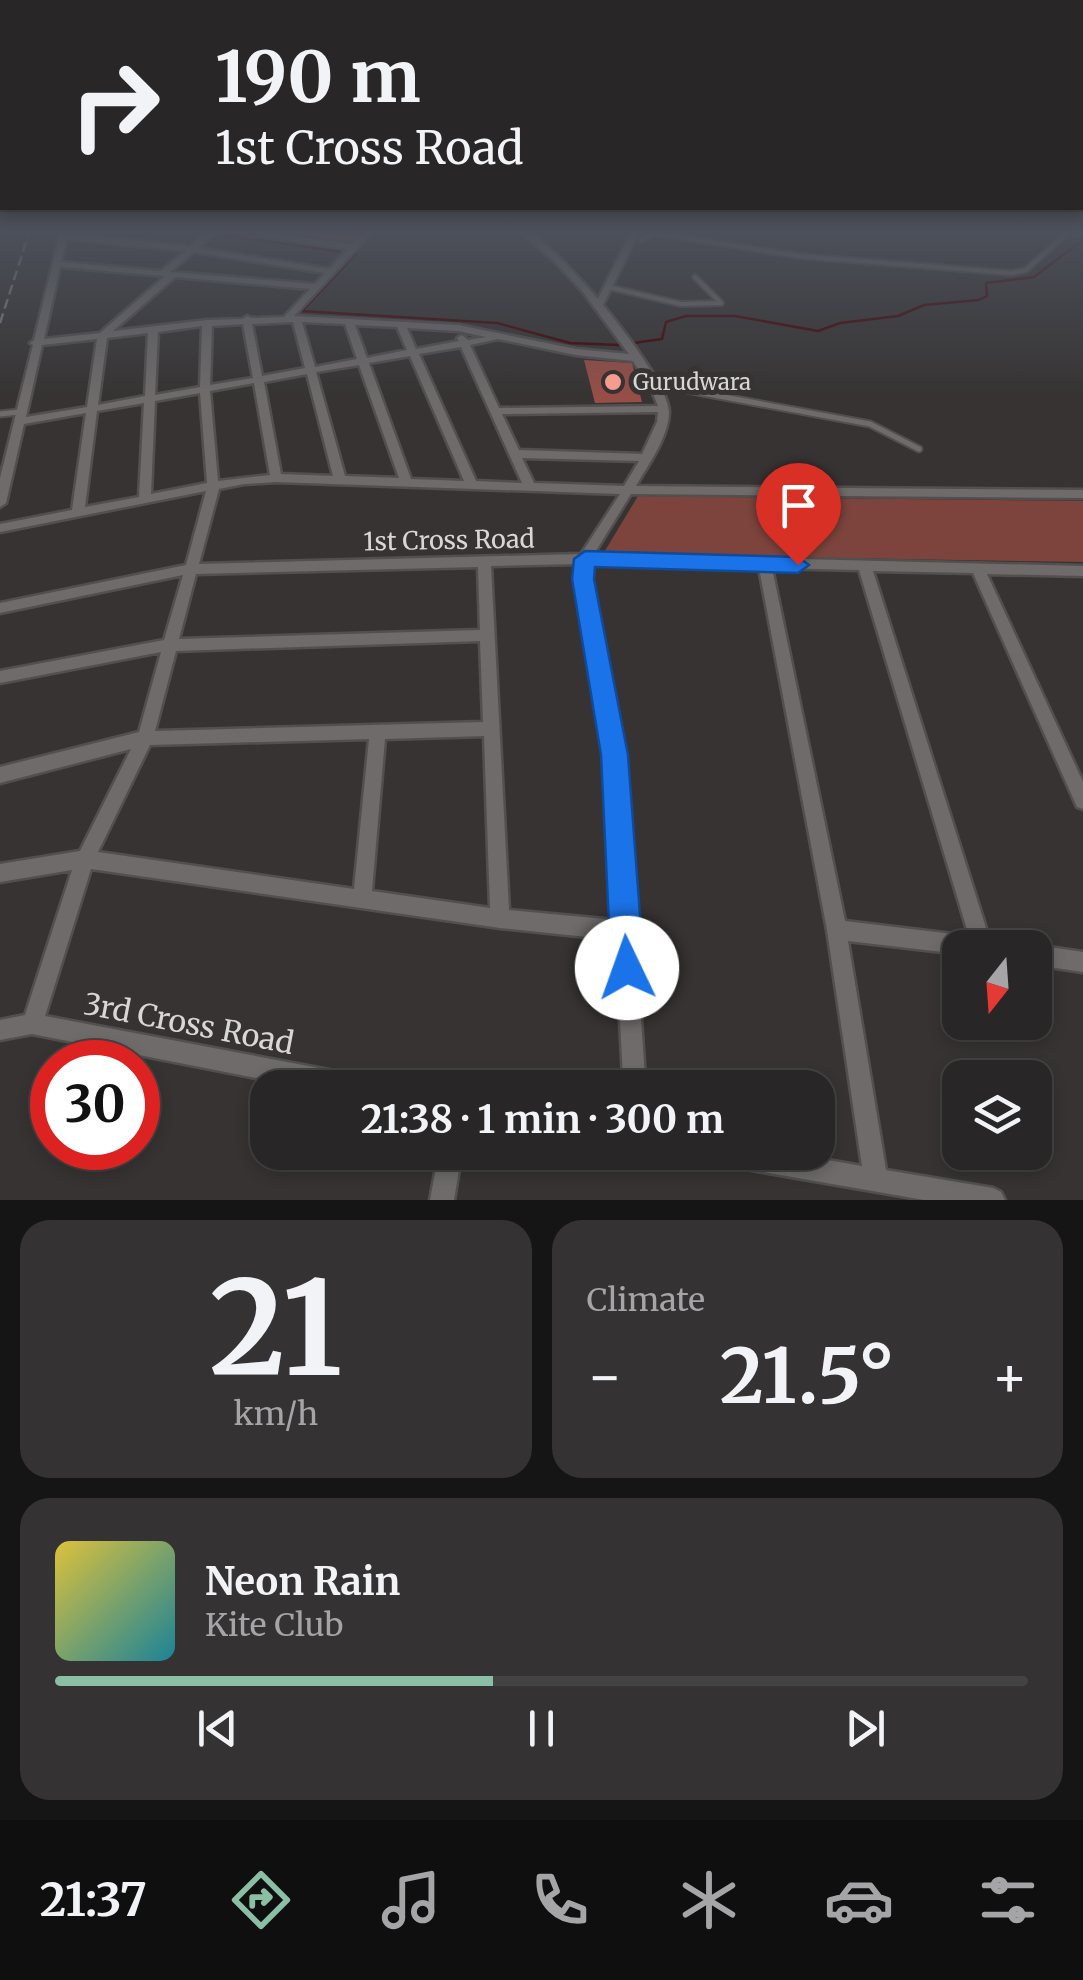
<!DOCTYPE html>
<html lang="en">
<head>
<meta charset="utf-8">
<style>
	:root { --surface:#282626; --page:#343232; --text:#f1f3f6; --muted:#a5a5a7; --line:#444343; --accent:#8abfa5 }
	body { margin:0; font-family:Merriweather,serif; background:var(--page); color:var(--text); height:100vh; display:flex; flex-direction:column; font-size:38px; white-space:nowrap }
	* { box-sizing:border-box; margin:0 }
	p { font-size:32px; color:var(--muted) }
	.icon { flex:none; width:55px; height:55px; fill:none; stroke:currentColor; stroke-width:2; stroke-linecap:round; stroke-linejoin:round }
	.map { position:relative; height:1200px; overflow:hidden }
	.sheet { display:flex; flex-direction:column; gap:20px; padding:20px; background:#161515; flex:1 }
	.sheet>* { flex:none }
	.hud { position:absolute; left:0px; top:0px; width:1085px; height:210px; box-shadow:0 5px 15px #0003,0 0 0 2px var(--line); background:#282626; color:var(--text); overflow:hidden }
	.needle { width:65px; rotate:197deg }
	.controls { position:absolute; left:942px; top:930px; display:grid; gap:20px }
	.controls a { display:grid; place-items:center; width:110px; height:110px; border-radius:20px; background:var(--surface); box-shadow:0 5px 15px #0003,0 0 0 2px var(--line); font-size:50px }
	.speed { position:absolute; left:30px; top:1040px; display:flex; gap:20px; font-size:50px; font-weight:700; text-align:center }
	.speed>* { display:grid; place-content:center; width:130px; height:130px; border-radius:50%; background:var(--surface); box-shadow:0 5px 15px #0003,0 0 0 2px var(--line); line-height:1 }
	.speed .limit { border:15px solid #d22; background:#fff; color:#111 }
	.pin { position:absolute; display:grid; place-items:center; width:85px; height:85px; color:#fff; margin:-102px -42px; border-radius:50% 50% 50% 0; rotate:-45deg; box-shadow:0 0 10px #0007 }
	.pin .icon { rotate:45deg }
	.me { position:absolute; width:110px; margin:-55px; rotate:357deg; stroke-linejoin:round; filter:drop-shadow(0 0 8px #0008) }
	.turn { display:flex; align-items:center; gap:35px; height:210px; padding:0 50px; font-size:45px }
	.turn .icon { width:130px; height:130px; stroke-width:2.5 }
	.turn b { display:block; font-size:70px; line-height:85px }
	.big { font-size:75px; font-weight:700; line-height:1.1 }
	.sheet .card { flex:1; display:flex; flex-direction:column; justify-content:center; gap:15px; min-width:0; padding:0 35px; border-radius:30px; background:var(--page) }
	.sheet .dial { align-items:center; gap:0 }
	.dial b { font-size:130px; line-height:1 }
	.song { display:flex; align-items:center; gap:30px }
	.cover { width:120px; height:120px; border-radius:15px; background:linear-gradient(135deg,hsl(50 70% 55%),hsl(190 70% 35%)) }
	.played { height:10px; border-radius:5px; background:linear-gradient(90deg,var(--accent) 45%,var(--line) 45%) }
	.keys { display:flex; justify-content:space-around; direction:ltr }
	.heat { display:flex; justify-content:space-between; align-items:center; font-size:55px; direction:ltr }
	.sheet .tiles { flex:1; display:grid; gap:20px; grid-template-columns:1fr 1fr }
	.card:last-child { grid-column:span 2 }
	.trip { position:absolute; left:250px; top:1070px; width:585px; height:100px; border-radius:30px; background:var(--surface); box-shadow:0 5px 15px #0003,0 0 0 2px var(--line); font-weight:700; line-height:100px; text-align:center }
	.dock { display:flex; height:160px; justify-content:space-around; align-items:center; background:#100f0f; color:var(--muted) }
	.dock .icon { width:70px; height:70px }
	.dock .active { color:var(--accent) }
	.dock b { font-size:45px; color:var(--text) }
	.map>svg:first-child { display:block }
	.green { fill:#7c443d }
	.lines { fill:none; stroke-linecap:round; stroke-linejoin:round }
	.stream { stroke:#420001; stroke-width:2.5 }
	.building { fill:#974e46 }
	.lane-far1-casing { stroke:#524f4f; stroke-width:8 }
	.lane-casing { stroke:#524f4f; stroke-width:9 }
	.street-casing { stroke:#524f4f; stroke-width:5 }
	.lane-far1 { stroke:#6f6b6b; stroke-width:4 }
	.lane { stroke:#6f6b6b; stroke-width:5 }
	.street { fill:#6f6b6b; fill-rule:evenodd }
	.rail { stroke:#827f7e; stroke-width:2.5; stroke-dasharray:10 5; stroke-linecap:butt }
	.route { fill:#1a73e8; stroke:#114b97; stroke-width:2.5 }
	.poi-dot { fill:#f59c91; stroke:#363332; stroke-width:4 }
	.labels { text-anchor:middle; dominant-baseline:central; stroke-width:10; stroke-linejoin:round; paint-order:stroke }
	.far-poi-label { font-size:22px; fill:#d9d6d6; stroke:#363332; text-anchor:start }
	.street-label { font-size:25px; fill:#d9d6d6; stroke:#363332 }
	.near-street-label { font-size:30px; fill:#d9d6d6; stroke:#363332 }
</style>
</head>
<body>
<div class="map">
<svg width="1083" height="1200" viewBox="0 0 1083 1200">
	<rect width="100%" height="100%" fill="#363332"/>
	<!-- green -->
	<path class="green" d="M638,496L1083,501V562L603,554Z"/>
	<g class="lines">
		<!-- stream -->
		<path class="stream" d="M193,230L356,254L302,311L497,323L570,343L619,345L662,339L666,322L686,316H735L818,331L840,323L898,316L924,305L979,300L987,296L986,283L1034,277L1083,240
			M0,231L8,230"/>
	</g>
	<!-- building -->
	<path class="building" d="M274,230H367L353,243Z
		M584,360L632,363L642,402L595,403Z"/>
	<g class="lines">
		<!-- lane-far1 casing -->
		<g class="lane-far1-casing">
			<path id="lane-far1" d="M1059,230L1083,235
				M641,240L654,233L799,256L1011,273L1026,270L1068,232
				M608,287L681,304L721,303L695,277"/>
		</g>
		<!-- lane casing -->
		<g class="lane-casing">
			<path id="lane" d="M654,384L870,424L919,449
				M0,414L19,412"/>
		</g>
		<!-- street casing -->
		<g class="street-casing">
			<path id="street" d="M61,230H69L68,234L190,246L210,230H219L198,248L329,269L348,249L219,230H244L352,244L365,230H374L294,316L458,325L576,349L629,354L583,292L554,261L517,230C520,230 523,230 526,230C542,236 586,285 598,299L632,230H640L603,305C620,326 670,389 669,413C668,438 648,465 636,486L1083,490V498L631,494L594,554L1083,566V576L987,574L1083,782V809L1077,807L973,573L873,571L992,947L960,948V954L848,941L886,1170L993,1188L1001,1192L1005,1200H924L711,1163L703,1160L700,1152H782L862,1166L827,930L759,568L591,564L590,579L623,755L645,1078L649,1088H627L623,1079L616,940L500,928L91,869L45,1016L366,1077L374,1080L377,1088H307L32,1034L0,1040V1020L25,1015L72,870L0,882V864L80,851L131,749L0,783V767L139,732L161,652L0,683V671L164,640L183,575L0,613V603L186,565L206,491L0,532V524L72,510L86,413L24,424L6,503L0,507V478L33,345L30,343L34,340ZM67,239L185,251L161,271L61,262ZM194,252L325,273L315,284L170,272ZM60,267L165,276L100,333L44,339ZM175,277L310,289L284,317L251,318L247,316L243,319L207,320L113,331ZM293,322L305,368L262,376L252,324ZM302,322L345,324L357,359L315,367ZM243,324L253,378L210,385L212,326ZM355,325L397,327L407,350L367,358ZM202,326L200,387L155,395L158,332ZM407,328L458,331L486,337L468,340L462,335L457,338L459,341L416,349ZM148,333L145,396L98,405L107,338ZM97,339L87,407L26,417L42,345ZM498,339L576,355L633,361L652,391L658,406L499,408L470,345ZM461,347L522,483L476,481L419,354ZM410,356L464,481L411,479L369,363ZM359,365L399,478L345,476L316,372ZM307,374L333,476L281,474L264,382ZM254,383L270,475L218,481L210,391ZM200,393L207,483L151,494L155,401ZM144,403L139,497L85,507L97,411ZM658,412L657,422L642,454L519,450L502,414ZM522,458L639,461L624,486L534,483ZM276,482L620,494L581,554L199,564L219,489L244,484ZM578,564L576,579L607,755L615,920L509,910L491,566ZM478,567L480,630L179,639L196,574ZM772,568L859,570L969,936L845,921ZM480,641L483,722L155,731L176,651ZM484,736L490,908L372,891L385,739ZM369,739L354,889L98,852L150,745Z
				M1035,945L1083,952V972L1035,965V948H1029Z
				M439,1152H462L454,1200H430Z"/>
		</g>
		<!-- lane-far1 -->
		<use href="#lane-far1" class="lane-far1"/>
		<!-- lane -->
		<use href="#lane" class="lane"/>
		<!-- street -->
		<use href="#street" class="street"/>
		<!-- rail -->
		<path class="rail" d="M0,323L30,230"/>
	</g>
	<!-- sky -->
	<linearGradient id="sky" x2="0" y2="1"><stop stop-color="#1e1c1c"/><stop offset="0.58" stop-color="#4c505a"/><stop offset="1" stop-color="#4c505a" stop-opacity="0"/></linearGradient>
	<rect width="1083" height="398" fill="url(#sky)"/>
	<!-- route -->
	<path class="route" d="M585,551L798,557L809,565L798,573L595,567L594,579L628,755L644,968L639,980L627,985L616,980L611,968L601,755L572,579L574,559Z"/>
	<!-- markers -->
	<circle class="poi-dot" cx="613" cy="382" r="10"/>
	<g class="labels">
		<!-- far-poi labels -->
		<g class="far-poi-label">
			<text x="633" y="382">Gurudwara</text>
		</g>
		<!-- street labels -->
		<g class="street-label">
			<text transform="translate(449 540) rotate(-1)">1st Cross Road</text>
		</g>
		<!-- near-street labels -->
		<g class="near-street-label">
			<text transform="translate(189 1023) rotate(11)">3rd Cross Road</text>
		</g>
	</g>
</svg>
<div class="controls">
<a><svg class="needle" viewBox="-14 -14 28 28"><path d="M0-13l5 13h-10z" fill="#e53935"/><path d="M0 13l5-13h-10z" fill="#a5a5a7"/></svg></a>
<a><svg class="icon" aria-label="layers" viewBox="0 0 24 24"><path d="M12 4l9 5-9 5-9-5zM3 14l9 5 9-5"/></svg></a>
</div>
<div class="speed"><div class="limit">30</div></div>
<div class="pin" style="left:798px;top:565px;background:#d93025"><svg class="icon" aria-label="arrive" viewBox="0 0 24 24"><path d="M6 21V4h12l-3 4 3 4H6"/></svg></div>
<svg class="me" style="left:627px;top:968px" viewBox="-20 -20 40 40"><circle r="19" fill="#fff"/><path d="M0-13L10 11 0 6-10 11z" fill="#1a73e8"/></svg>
<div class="trip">21:38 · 1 min · 300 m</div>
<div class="hud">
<div class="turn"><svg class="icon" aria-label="right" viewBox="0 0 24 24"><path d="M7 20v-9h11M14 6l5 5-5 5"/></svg><div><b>190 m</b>1st Cross Road</div></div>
</div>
</div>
<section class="sheet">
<div class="tiles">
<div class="card dial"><b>21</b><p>km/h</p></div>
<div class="card"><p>Climate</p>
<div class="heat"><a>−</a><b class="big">21.5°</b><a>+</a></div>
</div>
<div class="card">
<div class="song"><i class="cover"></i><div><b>Neon Rain</b><p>Kite Club</p></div></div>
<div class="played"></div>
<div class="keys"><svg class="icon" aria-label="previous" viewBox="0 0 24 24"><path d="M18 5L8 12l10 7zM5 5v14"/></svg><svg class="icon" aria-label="pause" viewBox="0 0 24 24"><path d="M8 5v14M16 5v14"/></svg><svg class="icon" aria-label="next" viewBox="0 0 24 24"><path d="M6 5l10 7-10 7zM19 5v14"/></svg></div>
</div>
</div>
</section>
<nav class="dock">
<b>21:37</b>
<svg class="icon active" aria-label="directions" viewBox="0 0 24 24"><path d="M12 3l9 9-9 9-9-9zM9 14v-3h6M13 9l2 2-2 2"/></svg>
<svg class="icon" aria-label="music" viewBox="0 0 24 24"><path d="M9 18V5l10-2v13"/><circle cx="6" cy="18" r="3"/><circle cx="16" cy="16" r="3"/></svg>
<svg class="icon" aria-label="phone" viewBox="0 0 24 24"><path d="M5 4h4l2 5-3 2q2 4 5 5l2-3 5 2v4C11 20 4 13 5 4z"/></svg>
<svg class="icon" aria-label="climate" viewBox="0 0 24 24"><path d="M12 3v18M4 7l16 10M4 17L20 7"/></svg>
<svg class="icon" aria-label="car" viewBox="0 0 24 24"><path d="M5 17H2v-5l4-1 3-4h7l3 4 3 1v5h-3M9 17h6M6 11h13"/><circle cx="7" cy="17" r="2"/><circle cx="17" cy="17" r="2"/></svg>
<svg class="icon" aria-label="filters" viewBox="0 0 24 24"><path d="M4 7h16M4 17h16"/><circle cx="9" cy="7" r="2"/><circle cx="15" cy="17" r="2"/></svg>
</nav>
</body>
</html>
